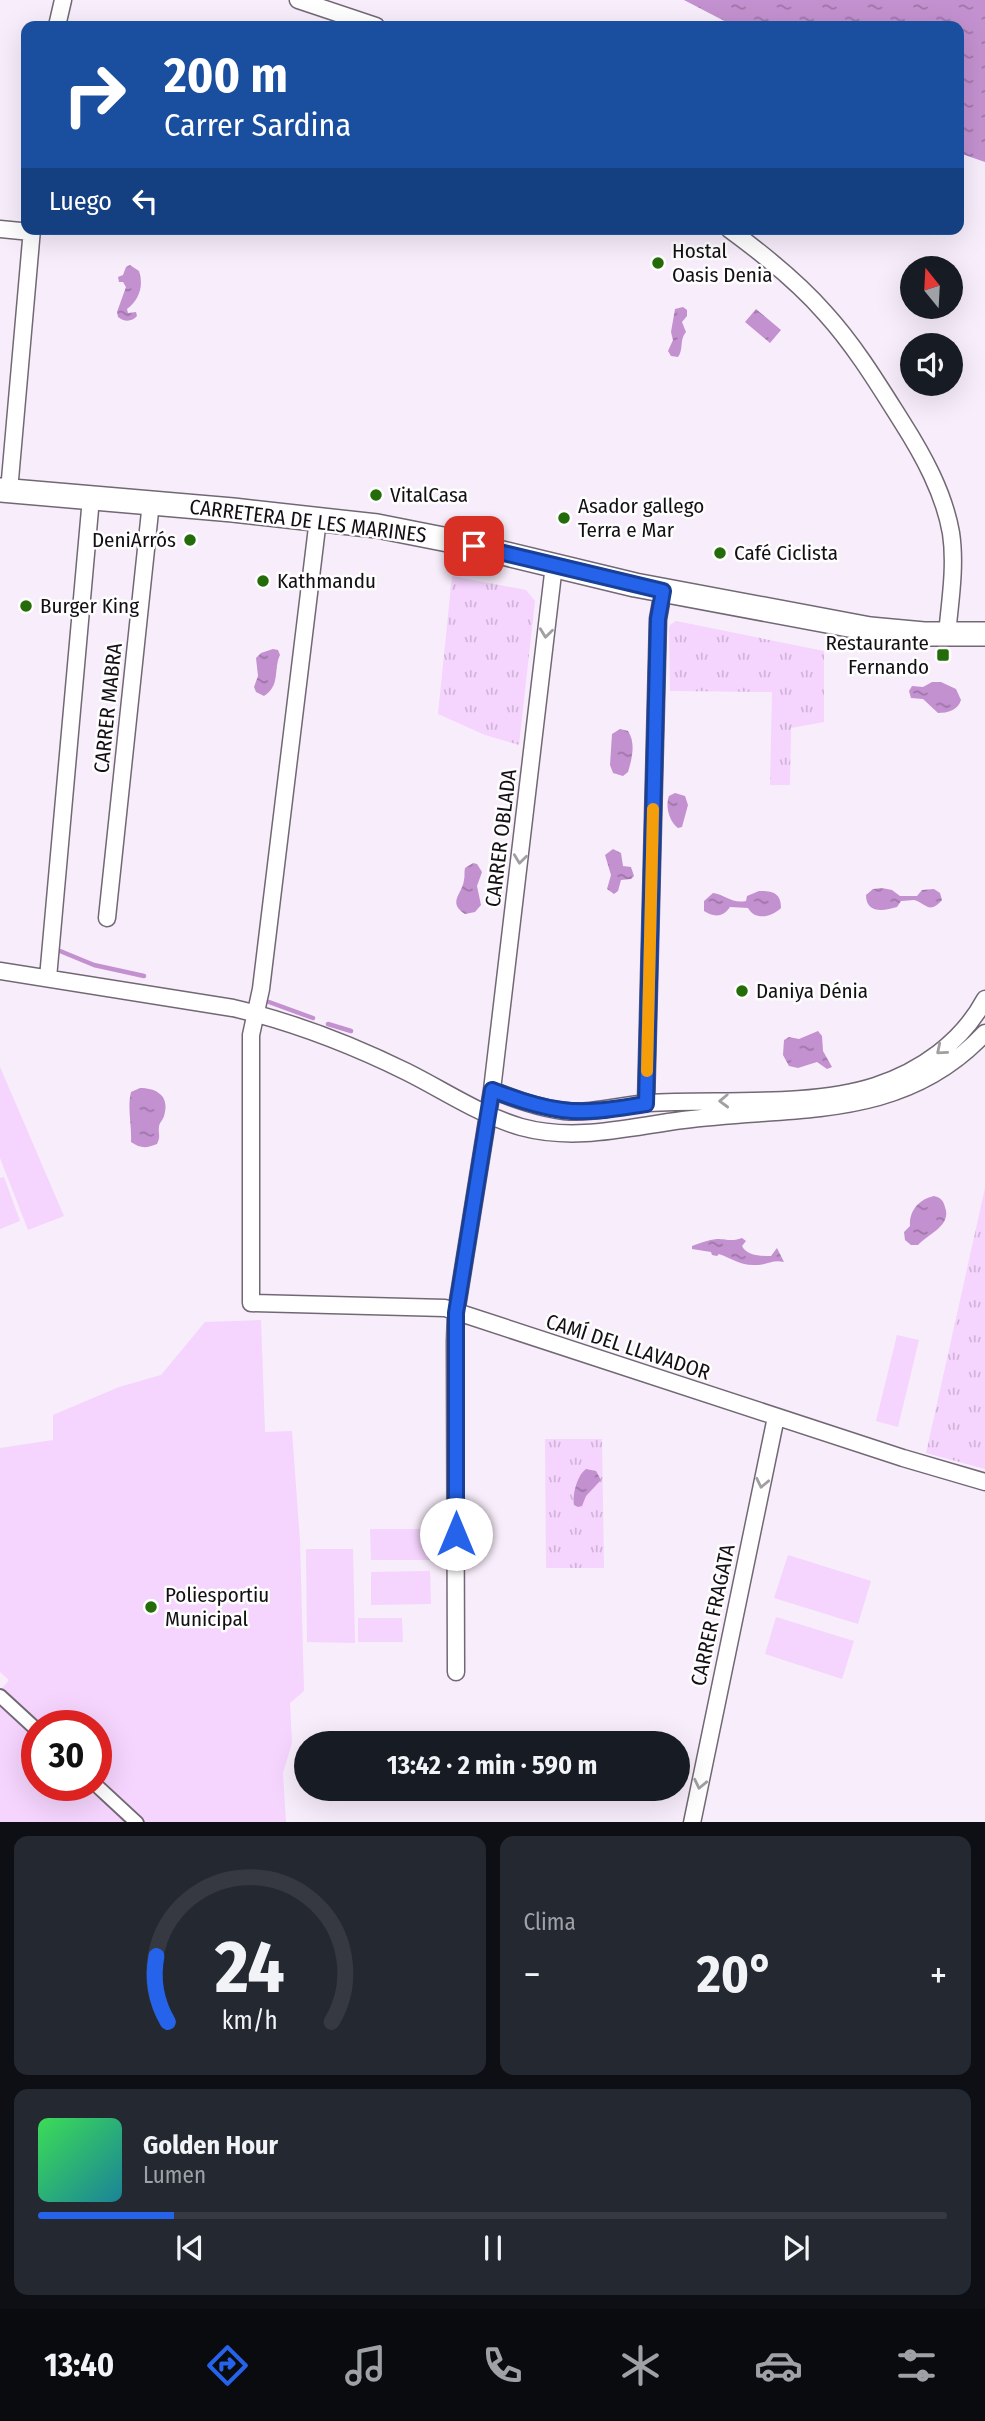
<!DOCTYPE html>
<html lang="es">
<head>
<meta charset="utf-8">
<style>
	:root { --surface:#171b24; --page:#242831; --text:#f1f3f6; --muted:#9ea1a6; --line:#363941; --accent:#2563eb }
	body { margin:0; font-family:"Fira Sans Condensed",sans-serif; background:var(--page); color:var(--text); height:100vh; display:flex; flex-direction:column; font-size:26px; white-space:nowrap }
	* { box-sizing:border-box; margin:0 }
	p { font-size:23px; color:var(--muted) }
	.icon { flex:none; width:38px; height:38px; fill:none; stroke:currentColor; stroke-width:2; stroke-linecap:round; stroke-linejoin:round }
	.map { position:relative; height:1822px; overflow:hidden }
	.side { display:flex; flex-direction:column; gap:14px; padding:14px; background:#0d0f14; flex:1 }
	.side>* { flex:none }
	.top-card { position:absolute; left:21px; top:21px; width:943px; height:214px; border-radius:14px; box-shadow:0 7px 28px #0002; background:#1a4fa0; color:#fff; overflow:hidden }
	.needle { width:46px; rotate:342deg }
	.tools { position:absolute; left:900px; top:256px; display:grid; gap:14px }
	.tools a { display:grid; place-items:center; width:63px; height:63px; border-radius:50%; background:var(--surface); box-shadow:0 7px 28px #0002; font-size:35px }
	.speed { position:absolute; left:21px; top:1710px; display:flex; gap:14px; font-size:35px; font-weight:700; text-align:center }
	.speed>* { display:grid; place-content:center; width:91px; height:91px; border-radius:50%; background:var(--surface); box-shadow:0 7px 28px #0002; line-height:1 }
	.speed .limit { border:10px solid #d22; background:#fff; color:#111 }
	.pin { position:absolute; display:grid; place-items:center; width:60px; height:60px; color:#fff; margin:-30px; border-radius:14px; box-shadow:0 4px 10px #0006 }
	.me { position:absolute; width:77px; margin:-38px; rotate:0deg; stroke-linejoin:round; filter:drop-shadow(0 0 5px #0008) }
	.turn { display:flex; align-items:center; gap:24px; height:147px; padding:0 28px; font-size:32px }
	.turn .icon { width:91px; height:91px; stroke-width:2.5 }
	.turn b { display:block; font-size:49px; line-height:60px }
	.then { display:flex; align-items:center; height:66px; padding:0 28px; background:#0003; gap:14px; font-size:26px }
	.big { font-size:52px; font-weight:700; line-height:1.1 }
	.side .card { flex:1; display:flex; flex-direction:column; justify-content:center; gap:10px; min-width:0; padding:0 24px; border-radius:14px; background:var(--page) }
	.side .dial { align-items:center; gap:0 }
	.dial svg { height:182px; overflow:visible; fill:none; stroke:var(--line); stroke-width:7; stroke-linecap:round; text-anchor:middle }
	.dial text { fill:var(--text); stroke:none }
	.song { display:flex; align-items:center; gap:21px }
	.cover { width:84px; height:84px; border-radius:10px; background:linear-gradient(135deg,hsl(130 70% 55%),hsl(190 70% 35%)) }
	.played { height:7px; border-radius:4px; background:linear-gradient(90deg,var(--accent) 15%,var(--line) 15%) }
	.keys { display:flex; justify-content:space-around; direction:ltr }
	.heat { display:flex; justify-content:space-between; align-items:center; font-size:38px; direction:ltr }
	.side .tiles { flex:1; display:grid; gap:14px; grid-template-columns:1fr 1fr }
	.card:last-child { grid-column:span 2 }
	.trip { position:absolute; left:294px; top:1731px; width:396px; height:70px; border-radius:35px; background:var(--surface); box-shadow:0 7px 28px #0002; font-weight:700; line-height:70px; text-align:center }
	.dock { display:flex; height:112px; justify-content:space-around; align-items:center; background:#090b0e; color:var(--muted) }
	.dock .icon { width:49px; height:49px }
	.dock .active { color:var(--accent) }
	.dock b { font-size:32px; color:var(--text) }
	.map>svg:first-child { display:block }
	.grass { fill:url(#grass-tufts) }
	.pitch { fill:#f5d4fd; fill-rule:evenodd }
	.water { fill:url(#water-ripples) }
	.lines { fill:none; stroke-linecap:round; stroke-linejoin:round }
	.stream { stroke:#c391cf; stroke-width:4.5 }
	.pedestrian-casing { stroke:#726875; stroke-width:16 }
	.minor-casing { stroke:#726875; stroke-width:19 }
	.secondary-casing { stroke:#726875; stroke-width:26 }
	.pedestrian { stroke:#fff; stroke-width:12 }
	.minor { stroke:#fff; stroke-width:16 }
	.secondary { stroke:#fff; stroke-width:23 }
	.oneway { stroke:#a19fa1 }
	.route-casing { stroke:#184099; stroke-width:18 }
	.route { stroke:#2563eb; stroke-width:12 }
	.slow { stroke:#f59e0b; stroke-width:12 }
	.poi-dot { fill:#246c09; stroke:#fefefe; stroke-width:2.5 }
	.labels { text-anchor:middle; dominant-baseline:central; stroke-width:5; stroke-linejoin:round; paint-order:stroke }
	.poi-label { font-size:21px; fill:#130f14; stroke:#fefefe; text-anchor:start }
	.street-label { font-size:21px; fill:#130f14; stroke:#fefefe }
</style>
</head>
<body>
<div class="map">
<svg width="985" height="1823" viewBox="0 0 985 1823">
	<defs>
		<pattern id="grass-tufts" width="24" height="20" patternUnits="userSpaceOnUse" patternTransform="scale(1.75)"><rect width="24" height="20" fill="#f5d4fd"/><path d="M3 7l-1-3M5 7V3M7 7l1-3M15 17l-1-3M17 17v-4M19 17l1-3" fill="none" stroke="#d1b5d8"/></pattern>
		<pattern id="water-ripples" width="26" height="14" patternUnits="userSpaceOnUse" patternTransform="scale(1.75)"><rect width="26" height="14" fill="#c391cf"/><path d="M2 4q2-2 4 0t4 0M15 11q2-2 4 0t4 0" fill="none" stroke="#9d75a7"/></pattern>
	</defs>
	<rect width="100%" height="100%" fill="#f8edfb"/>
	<!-- grass -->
	<path class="grass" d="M452,576L526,590L535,601L519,745L485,735L438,714Z
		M676,621L824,651V722L791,728L790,785H770L772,692L670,691L669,629L670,625Z
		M985,1188V1469L926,1453Z
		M545,1439H602L604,1568H546Z"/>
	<!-- pitch -->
	<path class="pitch" d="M0,1067L64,1216L28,1230L0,1158Z
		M4,1177L20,1221L0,1229V1178Z
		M261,1320L265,1432L292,1431L300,1541L304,1691L290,1703L292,1743L283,1773L286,1822H0V1691L9,1680L0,1672V1448L53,1440V1415L119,1387L161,1375L205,1322ZM37,1726H96V1785H37Z
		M897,1335L919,1340L898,1427L876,1421Z
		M370,1529H430L431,1560H371Z
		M306,1549H353L355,1643L307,1642Z
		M788,1555L871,1581L858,1624L774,1598Z
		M430,1571L431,1604L371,1605V1572Z
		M776,1617L854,1641L842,1679L765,1654Z
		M358,1618H402L403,1642H358Z"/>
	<!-- water -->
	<path class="water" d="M684,0H985V162L959,153V26H734Z
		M130,265L139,271C144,286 139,300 127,309L128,313L136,312L137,316C132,322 124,322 118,317L117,312L126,287L123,282H119L118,277L123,275L126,267Z
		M683,307L687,310V316L682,322L686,332C679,340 684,349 678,357L671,356L668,351L673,340L671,332L675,309Z
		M756,309L781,330L770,343L745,322Z
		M273,649L278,650L280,655C273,670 281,685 264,696L256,692L254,687L258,676L256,658L261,653Z
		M932,682H941L956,689L961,700C958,710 948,713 938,713L923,699L911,698L909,691L912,686L923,687Z
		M620,729L628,731C636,743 632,759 628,772L623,776L613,773L610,765L612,734Z
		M675,793L685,796L688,805L682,827L678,828C669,821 665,806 669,796Z
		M613,849L621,853L623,866L631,867L634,876L631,879L621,880L618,891L614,894L607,889L611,875L605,855Z
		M473,863L477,864L482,872L477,886L481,905L475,912L465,914C447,902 462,895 464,880C465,876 464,872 465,868Z
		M882,888L892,890L900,896H917L922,890L934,889L940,893L942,900C929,915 926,903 914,900C910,900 905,901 901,901L897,907C884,911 866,914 866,895L873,889Z
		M759,891C773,891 781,893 781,908C772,917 755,921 748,908L730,907C723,918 713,917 704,911V901L713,893C726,895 732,904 746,901L747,896Z
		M818,1031L822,1036L823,1051L832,1067L827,1069L817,1062L798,1068L789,1066L783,1055L784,1040L789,1037L799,1039Z
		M140,1088C158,1088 170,1097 164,1116C163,1120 159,1123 159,1127C158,1134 161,1136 157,1144C147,1148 141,1149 131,1142C132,1125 127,1109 131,1092Z
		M934,1196C941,1198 943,1200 945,1207C952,1226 928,1234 918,1245H911L905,1240L904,1232L910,1226C909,1211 919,1199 934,1196Z
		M742,1238L746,1241L742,1246C747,1256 761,1256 771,1256L777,1248L784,1262C773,1259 767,1265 756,1265C741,1266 733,1259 719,1254L717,1256L712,1255L711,1252L692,1249V1246C700,1243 708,1240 717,1239C728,1239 730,1242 742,1238Z
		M586,1469L596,1471L601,1480L586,1496L582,1506L578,1507L574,1505C572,1496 577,1475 586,1469Z"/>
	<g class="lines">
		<!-- stream -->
		<path class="stream" d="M60,951L94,965L144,976
			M269,1002L313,1018
			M328,1024L351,1031"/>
		<!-- pedestrian casing -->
		<g class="pedestrian-casing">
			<path id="pedestrian" d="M0,1696L37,1730
				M96,1785L137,1823"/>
		</g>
		<!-- minor casing -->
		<g class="minor-casing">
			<path id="minor" d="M298,0L376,26
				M57,26L63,0
				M0,229L31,232
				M729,229C763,254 797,281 825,313C855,346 878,384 902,422C923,455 944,493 951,533C956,566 950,602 947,634
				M9,491L32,229
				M318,519L261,989L251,1035V1303L445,1308L903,1458L985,1482
				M107,918L151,502
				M0,971L233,1008C293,1022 352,1045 407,1072C445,1091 480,1115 521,1127C576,1142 629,1127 683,1120C793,1105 901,1123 985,1033
				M48,978L91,498
				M492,1090C515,1099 539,1108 564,1111C592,1114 620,1105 648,1103C718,1099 810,1107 875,1086C921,1071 962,1042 985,999
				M646,1103L658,619L663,591
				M456,1672L455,1341L456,1313L492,1090L554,565
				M692,1823L776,1417"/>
		</g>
		<!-- secondary casing -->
		<g class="secondary-casing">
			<path id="secondary" d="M0,490L233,510L377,526L453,541L635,585L870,629L924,634H985"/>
		</g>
		<!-- pedestrian -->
		<use href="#pedestrian" class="pedestrian"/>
		<!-- minor -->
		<use href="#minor" class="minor"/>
		<!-- secondary -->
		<use href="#secondary" class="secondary"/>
	</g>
	<!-- one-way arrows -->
	<defs><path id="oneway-chevron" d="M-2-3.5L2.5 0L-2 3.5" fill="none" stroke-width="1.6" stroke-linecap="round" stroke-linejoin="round" transform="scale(1.75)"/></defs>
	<g class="oneway">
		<use href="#oneway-chevron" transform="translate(546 633) rotate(97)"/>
		<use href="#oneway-chevron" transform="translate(520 859) rotate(97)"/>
		<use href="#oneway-chevron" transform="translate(941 1050) rotate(140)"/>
		<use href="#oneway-chevron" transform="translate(724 1101) rotate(178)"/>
		<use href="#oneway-chevron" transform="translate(762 1483) rotate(102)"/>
		<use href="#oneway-chevron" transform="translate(700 1784) rotate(102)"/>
	</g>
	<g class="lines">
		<!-- route casing -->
		<g class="route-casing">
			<path id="route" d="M456,1534V1313L492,1090C515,1099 538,1107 562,1110C590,1114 619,1108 646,1104L658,619L663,591L474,546"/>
		</g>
		<!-- route -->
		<use href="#route" class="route"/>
		<!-- slow -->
		<path class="slow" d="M647,1071L653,809"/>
	</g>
	<!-- markers -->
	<g class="poi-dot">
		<circle cx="658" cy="263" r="7"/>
		<circle cx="376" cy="495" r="7"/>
		<circle cx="564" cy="518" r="7"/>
		<circle cx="190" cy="540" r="7"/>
		<circle cx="720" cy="553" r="7"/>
		<circle cx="263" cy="581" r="7"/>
		<circle cx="26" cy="606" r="7"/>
		<rect x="936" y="648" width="14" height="14" rx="3.5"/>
		<circle cx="742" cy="991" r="7"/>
		<circle cx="151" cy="1607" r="7"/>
	</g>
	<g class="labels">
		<!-- poi labels -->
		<g class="poi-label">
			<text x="672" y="251">Hostal<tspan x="672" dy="24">Oasis Denia</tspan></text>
			<text x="390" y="495">VitalCasa</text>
			<text x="578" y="506">Asador gallego<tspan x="578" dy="24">Terra e Mar</tspan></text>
			<text x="176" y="540" text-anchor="end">DeniArrós</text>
			<text x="734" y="553">Café Ciclista</text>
			<text x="277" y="581">Kathmandu</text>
			<text x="40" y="606">Burger King</text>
			<text x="929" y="643" text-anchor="end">Restaurante<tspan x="929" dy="24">Fernando</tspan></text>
			<text x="756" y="991">Daniya Dénia</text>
			<text x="165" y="1595">Poliesportiu<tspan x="165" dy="24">Municipal</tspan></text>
		</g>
		<!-- street labels -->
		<g class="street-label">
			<text transform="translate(308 521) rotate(7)">CARRETERA DE LES MARINES</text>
			<text transform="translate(108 708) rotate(-84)">CARRER MABRA</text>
			<text transform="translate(501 838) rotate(-83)">CARRER OBLADA</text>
			<text transform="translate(628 1347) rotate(18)">CAMÍ DEL LLAVADOR</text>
			<text transform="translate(713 1615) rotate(-78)">CARRER FRAGATA</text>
		</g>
	</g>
</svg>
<div class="tools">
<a><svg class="needle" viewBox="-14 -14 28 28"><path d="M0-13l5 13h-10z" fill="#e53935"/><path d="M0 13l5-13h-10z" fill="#9ea1a6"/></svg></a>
<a><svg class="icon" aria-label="sound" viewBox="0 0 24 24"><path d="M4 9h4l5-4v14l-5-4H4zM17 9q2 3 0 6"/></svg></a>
</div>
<div class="speed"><div class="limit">30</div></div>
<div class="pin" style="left:474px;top:546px;background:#d93025"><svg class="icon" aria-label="arrive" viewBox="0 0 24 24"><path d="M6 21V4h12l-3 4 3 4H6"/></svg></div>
<svg class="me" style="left:456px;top:1534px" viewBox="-20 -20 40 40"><circle r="19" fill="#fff"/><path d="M0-13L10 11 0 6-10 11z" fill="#2563eb"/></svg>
<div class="trip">13:42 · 2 min · 590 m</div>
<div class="top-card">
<div class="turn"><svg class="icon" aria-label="right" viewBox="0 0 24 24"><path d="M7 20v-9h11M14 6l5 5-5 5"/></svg><div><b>200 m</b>Carrer Sardina</div></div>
<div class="then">Luego<svg class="icon" aria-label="left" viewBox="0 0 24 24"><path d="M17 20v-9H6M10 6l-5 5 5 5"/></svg></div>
</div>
</div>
<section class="side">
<div class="tiles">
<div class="card dial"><svg viewBox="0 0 100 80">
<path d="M14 69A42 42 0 1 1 86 69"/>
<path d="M14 69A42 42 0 0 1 9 40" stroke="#2563eb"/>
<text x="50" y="56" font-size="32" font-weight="700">24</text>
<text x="50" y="72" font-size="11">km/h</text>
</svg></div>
<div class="card"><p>Clima</p>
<div class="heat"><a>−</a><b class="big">20°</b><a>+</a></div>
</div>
<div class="card">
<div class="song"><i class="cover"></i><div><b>Golden Hour</b><p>Lumen</p></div></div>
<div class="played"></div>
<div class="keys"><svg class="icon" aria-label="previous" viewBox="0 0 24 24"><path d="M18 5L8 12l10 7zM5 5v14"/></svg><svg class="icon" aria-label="pause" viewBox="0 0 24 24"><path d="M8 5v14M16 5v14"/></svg><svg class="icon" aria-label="next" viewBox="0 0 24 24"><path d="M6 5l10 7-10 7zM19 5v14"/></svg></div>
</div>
</div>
</section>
<nav class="dock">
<b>13:40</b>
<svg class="icon active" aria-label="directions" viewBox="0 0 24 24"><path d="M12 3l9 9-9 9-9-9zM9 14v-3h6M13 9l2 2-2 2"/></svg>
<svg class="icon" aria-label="music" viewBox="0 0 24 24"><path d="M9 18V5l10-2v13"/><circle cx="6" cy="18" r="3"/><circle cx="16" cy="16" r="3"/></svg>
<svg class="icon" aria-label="phone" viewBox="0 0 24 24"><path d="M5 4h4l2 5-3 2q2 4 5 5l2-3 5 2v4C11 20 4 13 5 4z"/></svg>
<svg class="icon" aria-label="climate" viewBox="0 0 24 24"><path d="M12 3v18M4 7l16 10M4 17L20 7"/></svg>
<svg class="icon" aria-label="car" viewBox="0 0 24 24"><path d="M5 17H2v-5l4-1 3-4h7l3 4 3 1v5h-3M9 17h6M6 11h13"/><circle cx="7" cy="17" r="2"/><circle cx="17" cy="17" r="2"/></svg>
<svg class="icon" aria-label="filters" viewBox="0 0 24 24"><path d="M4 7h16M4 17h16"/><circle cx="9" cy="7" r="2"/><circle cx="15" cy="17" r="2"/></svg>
</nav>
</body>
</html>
